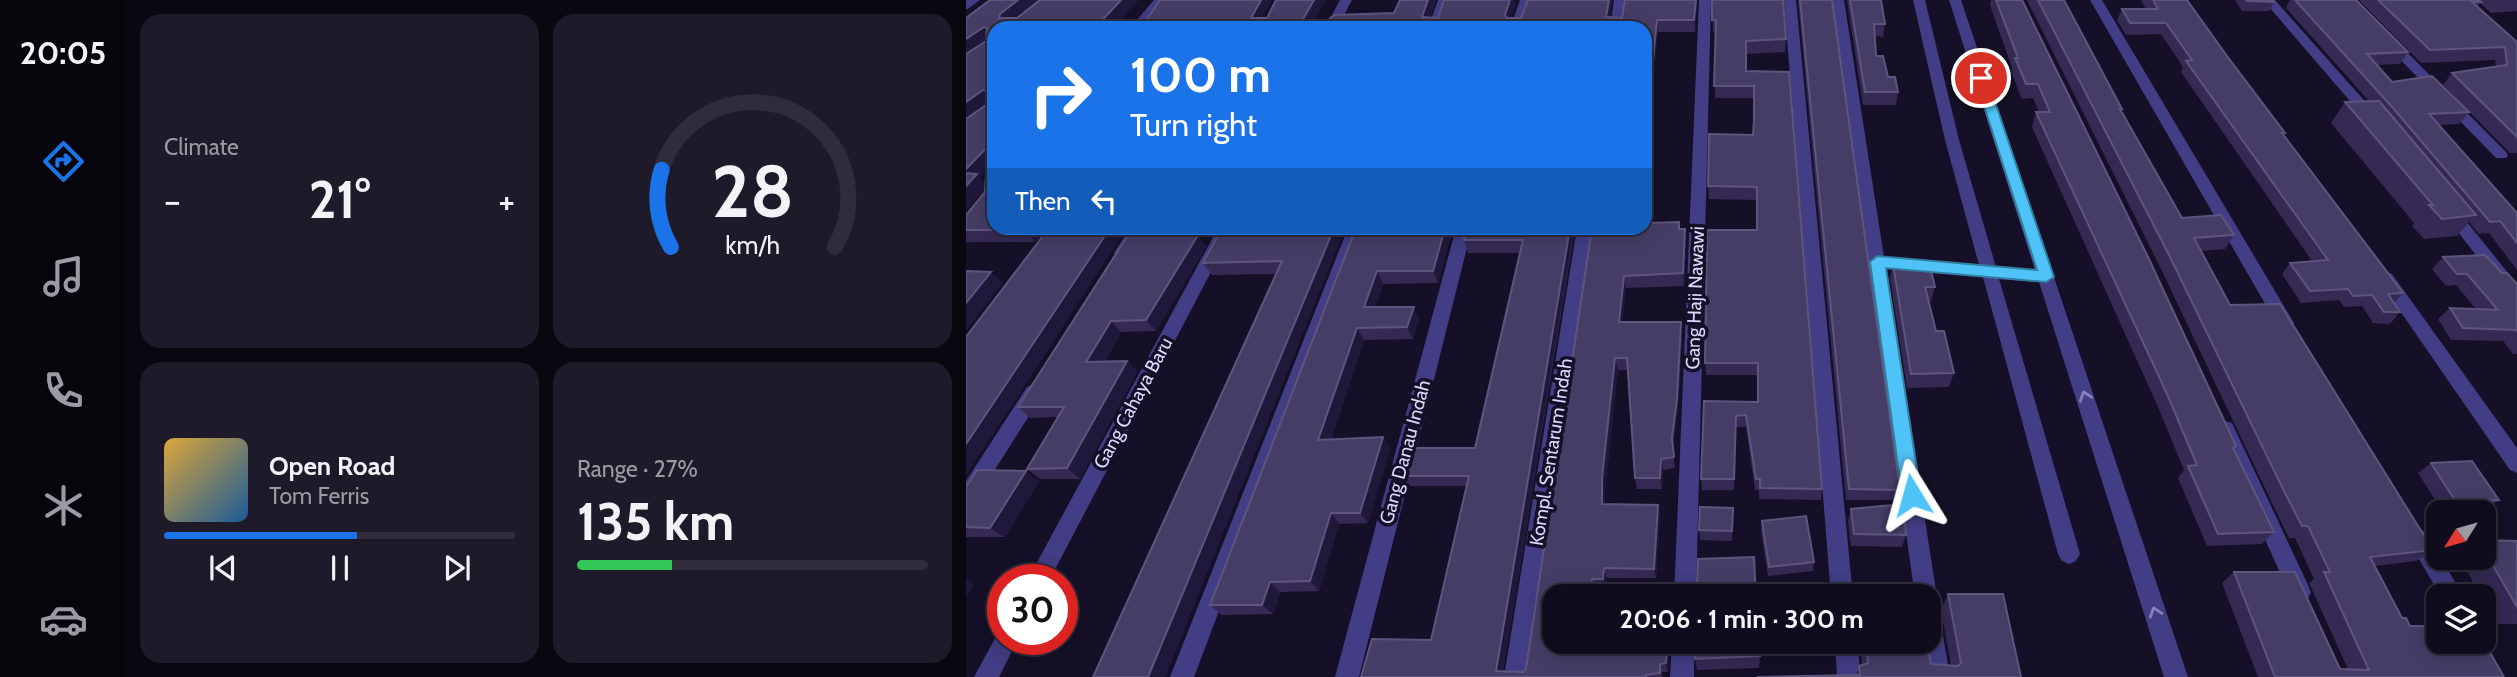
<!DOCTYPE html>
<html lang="en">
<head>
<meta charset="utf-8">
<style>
	:root { --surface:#100c1d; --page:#1e1a2a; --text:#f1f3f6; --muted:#9c9ba4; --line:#302c3b; --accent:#1a73e8 }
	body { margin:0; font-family:Cabin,sans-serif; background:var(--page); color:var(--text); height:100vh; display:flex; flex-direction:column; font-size:26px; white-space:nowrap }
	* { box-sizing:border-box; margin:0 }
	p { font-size:23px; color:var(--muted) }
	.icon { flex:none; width:38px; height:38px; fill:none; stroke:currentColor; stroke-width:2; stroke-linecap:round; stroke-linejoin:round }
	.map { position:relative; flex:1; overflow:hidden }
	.sheet { display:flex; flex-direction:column; gap:14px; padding:14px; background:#090710; width:840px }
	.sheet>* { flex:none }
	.banner { position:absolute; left:21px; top:21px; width:665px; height:214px; border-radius:21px; box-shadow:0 4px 18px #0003,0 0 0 2px var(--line); background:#1a73e8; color:#fff; overflow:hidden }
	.needle { width:46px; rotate:233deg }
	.fabs { position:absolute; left:1460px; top:500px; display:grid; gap:14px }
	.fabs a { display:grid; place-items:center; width:70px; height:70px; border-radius:14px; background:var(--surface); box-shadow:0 4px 18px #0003,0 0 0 2px var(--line); font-size:35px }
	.speed { position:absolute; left:21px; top:564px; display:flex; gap:14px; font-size:35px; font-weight:700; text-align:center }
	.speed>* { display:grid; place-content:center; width:91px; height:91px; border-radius:50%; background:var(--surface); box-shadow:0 4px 18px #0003,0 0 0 2px var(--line); line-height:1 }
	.speed .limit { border:10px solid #d22; background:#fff; color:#111 }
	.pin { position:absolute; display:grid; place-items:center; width:60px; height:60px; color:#fff; margin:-30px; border:4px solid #fff; border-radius:50%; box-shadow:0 2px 7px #0007 }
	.me { position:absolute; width:77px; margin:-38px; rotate:352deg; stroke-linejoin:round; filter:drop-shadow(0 0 5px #0008) }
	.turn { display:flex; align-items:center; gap:24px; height:147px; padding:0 28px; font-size:32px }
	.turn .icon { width:91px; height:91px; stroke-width:2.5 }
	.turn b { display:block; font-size:49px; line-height:60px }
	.then { display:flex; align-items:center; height:66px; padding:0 28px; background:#0003; gap:14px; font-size:26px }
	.big { font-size:52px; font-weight:700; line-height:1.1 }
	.sheet .widget { flex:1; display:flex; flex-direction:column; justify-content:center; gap:10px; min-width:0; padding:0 24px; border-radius:21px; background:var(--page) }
	.sheet .dial { align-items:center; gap:0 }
	.dial svg { height:182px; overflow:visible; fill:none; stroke:var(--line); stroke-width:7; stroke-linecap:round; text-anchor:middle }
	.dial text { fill:var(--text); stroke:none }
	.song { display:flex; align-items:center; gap:21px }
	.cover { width:84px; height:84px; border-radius:10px; background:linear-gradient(135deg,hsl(40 70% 55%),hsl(210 70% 35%)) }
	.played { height:7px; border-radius:4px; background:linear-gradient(90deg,var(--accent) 55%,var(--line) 55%) }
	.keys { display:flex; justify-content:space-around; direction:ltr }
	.heat { display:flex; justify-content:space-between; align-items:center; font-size:38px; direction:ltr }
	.charge { height:10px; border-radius:5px; background:linear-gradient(90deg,#34c759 27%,var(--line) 0) }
	.sheet .tiles { flex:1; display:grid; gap:14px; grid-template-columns:repeat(2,1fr) }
	.trip { position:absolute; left:576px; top:584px; width:399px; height:70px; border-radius:21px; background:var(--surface); box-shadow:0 4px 18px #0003,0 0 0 2px var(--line); font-weight:700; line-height:70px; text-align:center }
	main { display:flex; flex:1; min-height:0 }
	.tabs { display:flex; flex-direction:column; width:126px; justify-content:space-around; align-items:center; background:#06050c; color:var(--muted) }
	.tabs .icon { width:49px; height:49px }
	.tabs .on { color:var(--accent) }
	.tabs b { font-size:32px; color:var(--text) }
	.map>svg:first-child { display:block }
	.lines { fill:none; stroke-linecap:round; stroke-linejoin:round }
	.minor { fill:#423d84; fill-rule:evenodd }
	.wall { fill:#342a54 }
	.shaded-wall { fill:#20183a }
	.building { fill:#463d66; stroke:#5e557e; stroke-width:2 }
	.oneway { stroke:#8882bb }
	.route { fill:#4fc3f7; stroke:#337fa1; stroke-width:2 }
	.labels { text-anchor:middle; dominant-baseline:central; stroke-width:7; stroke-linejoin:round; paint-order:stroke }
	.street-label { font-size:19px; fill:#ddd7fe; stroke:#151027 }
</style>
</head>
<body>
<main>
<nav class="tabs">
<b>20:05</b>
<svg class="icon on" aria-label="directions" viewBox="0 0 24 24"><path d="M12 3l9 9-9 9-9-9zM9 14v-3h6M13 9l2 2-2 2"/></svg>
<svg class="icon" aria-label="music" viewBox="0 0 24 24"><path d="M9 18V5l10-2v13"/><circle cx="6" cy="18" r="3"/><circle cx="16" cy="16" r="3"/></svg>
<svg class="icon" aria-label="phone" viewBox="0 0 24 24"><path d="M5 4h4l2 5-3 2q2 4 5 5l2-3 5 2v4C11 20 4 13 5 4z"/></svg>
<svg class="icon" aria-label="climate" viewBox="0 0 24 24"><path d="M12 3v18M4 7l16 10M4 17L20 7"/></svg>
<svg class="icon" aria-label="car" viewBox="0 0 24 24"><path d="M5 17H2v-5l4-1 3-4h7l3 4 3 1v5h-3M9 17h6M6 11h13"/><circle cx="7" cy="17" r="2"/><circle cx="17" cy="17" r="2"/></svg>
</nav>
<section class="sheet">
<div class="tiles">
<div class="widget"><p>Climate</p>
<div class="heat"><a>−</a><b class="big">21°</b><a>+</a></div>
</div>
<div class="widget dial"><svg viewBox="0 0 100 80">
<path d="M14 69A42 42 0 1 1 86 69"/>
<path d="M14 69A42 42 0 0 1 10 35" stroke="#1a73e8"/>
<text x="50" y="56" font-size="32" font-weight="700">28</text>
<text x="50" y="72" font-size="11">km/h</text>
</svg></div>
<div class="widget">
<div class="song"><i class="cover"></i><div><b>Open Road</b><p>Tom Ferris</p></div></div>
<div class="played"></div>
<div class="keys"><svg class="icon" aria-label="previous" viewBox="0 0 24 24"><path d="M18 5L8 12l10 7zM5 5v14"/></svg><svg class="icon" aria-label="pause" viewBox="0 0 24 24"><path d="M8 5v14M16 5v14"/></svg><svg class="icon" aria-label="next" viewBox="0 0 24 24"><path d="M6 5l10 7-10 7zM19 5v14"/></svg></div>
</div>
<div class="widget"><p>Range · 27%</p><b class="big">135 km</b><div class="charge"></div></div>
</div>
</section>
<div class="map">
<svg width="1551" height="677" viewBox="0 0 1551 677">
	<rect width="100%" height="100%" fill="#151027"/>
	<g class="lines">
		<!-- minor -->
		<path class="minor" d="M0,0H14L0,10Z
			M188,0H200L177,28H164Z
			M374,0H386L371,28H359Z
			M472,0H484L474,28H462Z
			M554,0H566L556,28H544Z
			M648,0H660L656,28H644Z
			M733,0H745L730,597H708Z
			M818,0H830L887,597H865Z
			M866,0H878L918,257L1013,265L979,140L947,0H959L993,140L1030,267L1069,270L983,0H995L1222,677H1198L1073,282L1033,279L1114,554L1110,561L1103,564L1096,561L1092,554L1017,277L920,269L971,597L968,604L973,612L984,677H960L955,642H962V597H949Z
			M1124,0H1136L1325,318L1328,323L1325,328H1313Z
			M1297,0H1309L1412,116V122H1402Z
			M1422,36L1426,37L1540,152L1542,155L1540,158H1530L1418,43L1416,40Z
			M1483,205L1488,206L1551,284V302L1545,300L1478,214L1475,210Z
			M164,228H180L162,257H150L148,253Z
			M252,228H268L84,579H62Z
			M382,228H398L228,677H204Z
			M490,228H506L393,677H369Z
			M611,228H627L562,677H538Z
			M1420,272L1426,274L1551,448V473L1544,470L1414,282L1412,278Z
			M68,384L75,387L77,392L75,397L7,504L0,507V481L61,387Z
			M1259,421L1266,423L1342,585L1345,592L1342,599L1334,603L1326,599L1249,429L1252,423Z
			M1449,525C1460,530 1471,547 1472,558H1475L1498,597H1475L1439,535L1442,528Z
			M37,629V639H52L33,677H8L33,631Z
			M706,642H728V677H704Z
			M869,642H891L895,677H871Z"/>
	</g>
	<!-- wall -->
	<path class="wall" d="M24,0H172L147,28H28V163L14,177L19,183L28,228H81L69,242H0V215L19,192V189L0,211V18Z
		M434,0H470L464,17L472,18L550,4L545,18H555L562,0H646L644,17L656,18L731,0L729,32H692L682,131H679V28H360L428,13Z
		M746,0L820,39L819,52L780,54V71L823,72L856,489L855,500L793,499V490H789L780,427H770L768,490H736L735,479L738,401L792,402V375H740L739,363L791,230L790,200L743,199L742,186L787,135L788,124V98H749L750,32H747Z
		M832,0H866L934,490L931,500H880Z
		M881,0H915L919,24L917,37L909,36L910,56L932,92L930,105H897Z
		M1025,0H1056L1268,450L1308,532L1296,544L1241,546L1212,478L1218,470L1192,407L1066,127L1070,112H1073L1067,98L1056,99L1045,72L1046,68L1024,5Z
		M1061,0H1098L1156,109L1155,112L1216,218L1268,235L1259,249L1235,251L1264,305L1467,550L1450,561L1409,566L1436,618L1444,626L1538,677H1292L1256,583L1268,572L1374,669H1382L1343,583L1348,579L1329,538H1323L1307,505L1195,269Z
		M1175,0H1221L1261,56L1319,133L1318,136L1437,293L1428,303L1434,312L1424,324L1407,323L1396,306L1378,307L1373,300L1335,303L1316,274L1324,263L1346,261L1215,72L1217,67L1195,34L1160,35L1151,20L1156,9H1180Z
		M1269,0H1307L1308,2L1303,11H1276Z
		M1324,0H1390L1442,52L1434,64L1411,65L1426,82L1503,112L1493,124L1473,125L1551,213V270L1523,233L1513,234L1503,222L1491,236L1458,239L1446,226L1448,223L1365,123L1379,102L1403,101L1320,8Z
		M1393,0H1551V11L1525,13L1514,3L1511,7L1551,42V153H1544L1477,85L1486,73L1530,66L1529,60L1455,63Z
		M188,228H241L240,229Z
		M379,228L199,677H127L310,274L246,275L237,263Z
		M390,228H487L472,283L417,284L409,307L453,319L447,339L398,340L365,440L417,437L424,448L402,523L373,524L353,591L314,592L307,614L256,615L244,605Z
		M501,228H609L537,671L557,672L560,669L626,228L719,229L720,242L718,286L660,288L656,322L716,334L712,410L707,449L709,468L697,470L696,489H671L669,478L661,370H652L639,489V504L692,505L694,516L690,578H641L640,588H629L588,642H683V650L703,657L702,672H696V677H395L465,640L500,486H444L437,476L509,448L554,253H502L498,240Z
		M232,235L240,247L190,331L155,332L138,362L161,361L171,372L114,479H74L61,469L91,417L64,418L52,407Z
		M1477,257L1536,273L1551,284V354H1547L1537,341L1485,340L1472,319L1484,308L1510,309L1490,285L1480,286L1466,269Z
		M927,264L969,287L965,301H962L970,331L988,373L983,387L941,388L924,278Z
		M1465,463L1533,500L1519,510L1477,512L1452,473Z
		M73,481L39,537H0V487Z
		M767,508L766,541L734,540L733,530Z
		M885,509L940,535L936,547L885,546L882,522Z
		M796,521L848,562L847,571L802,576L795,531Z
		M1517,540L1551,541V624H1530L1517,601V597H1515L1494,558H1517Z
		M982,594L1055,677L890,675L893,666L896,665L894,642H961L965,664L985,666L975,610Z
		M794,656L793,668L731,670L729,659Z"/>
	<!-- shaded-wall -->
	<path class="shaded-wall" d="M52,0H75L42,28L33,18L34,14Z
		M155,0H172L147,28H129Z
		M295,0H306L291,28L285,18Z
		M348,0H360L344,28H332Z
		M462,0H470L460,28L456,17Z
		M544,0H549L550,4L542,27L539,15Z
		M643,0H646L642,28L640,17Z
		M730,0H731L729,32L728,20Z
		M691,20L692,32L682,131L681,119Z
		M18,27L27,39L0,57V39Z
		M17,90L26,102L0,122V102Z
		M28,140V163L14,177L22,186L0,211V169Z
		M61,228H81L69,242L58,230Z
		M144,228H161L0,476V444Z
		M368,228H379L199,677H182Z
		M479,228H487L472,283L467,271Z
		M604,228H608L536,677L530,671Z
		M719,229L720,242L718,286L717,273Z
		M232,235L240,247L190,331L180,320Z
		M411,271L417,284L405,319L398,307Z
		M25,272L37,283L0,331V303Z
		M658,276L660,288L655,334L653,322Z
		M448,307L453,319L447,339L441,327Z
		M145,321L155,332L131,373L120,362Z
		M715,322L716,334L712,410L707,449L709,468L706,438Z
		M391,328L398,340L361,452L352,440Z
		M649,358L652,370L639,489V515L636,504V478Z
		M161,361L171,372L114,479L101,468Z
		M417,437L424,448L402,523L394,513Z
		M695,459L697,470L696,489L694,478Z
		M60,471L73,481L39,537L24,528Z
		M692,505L694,516L690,578L688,569Z
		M365,513L373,524L353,591L344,581Z
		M638,568L641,578L640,588L637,579Z
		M0,578L8,583L0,597Z
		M626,579L629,588L628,597H624Z
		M304,582L314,592L307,614L296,605Z
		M701,649L703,657L702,672L700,663Z"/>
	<!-- building -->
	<path class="building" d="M24,0H52L34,14L33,18H51L74,0H155L129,28H28V140L0,169V119L20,105V90H17L0,102V54L20,41L21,28L18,27L0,39V18Z
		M194,0H295L285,18H301L310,0H348L332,28H175Z
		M434,0H462L456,17L472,18L478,0H544L539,15L541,18H555L562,0H643L640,17L656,18L659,0H730L728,20H691L681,119H679V28H360L364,18L369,15L428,13Z
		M746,0H817L820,39L780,41V71L823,72L856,489L794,488V479H790L780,415L770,416L768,479H735L738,401L792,402V363H739L741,230H791V187L742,186L743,134L787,135L788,120V86H748L750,20H746Z
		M834,0H866L934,490L883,489Z
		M884,0H915L919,24H908L910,56H917L922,77H929L932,92H899Z
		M1030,0H1056L1182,257L1270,446L1267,448L1308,532L1252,534L1222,466L1231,465L1201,394L1070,112H1084L1072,84H1060L1049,58H1052Z
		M1072,0H1098L1156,109H1154L1216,218L1255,215L1268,235L1228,238L1264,305L1314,304L1467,550L1404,557L1436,618H1440L1444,626H1472V642H1517V640L1538,677H1309L1268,572H1329L1374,669L1403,670L1358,572H1364L1342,526H1336L1319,493L1203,255Z
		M1187,0H1221L1261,56L1319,133H1316L1437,293L1422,294L1434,312H1418L1406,295L1387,296L1382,289L1344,291L1324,263L1362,260L1220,61L1226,60L1200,23H1164L1156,9H1192Z
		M1280,0H1307L1308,2L1281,1Z
		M1329,0H1390L1442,52L1401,54L1426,82L1466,76L1503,112L1463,114L1551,213V243L1534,221L1524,222L1427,108Z
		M1412,0H1513L1515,2H1506L1551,42V137L1486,73L1541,65L1539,47L1464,50Z
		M1413,101L1510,215L1476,219L1463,205H1467L1379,102Z
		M0,173L11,174L0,186Z
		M20,174H28V228H61L58,230H0V215L19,192Z
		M713,222V229H719L717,273L658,276L653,322H715L711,399L706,438L708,457L695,459L694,478H669L661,358H649L636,478V504L692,505L688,569L638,568L637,579H626L624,597H588V642H681V650L701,649L700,663L694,664V673L680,675V677H395L406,639L465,640L503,476H437L444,448H509L557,240H498L501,228H604L530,671L557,672L560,669L626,228H679V223Z
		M83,228H144L0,444V337Z
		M256,228H368L182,677H127L316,261L237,263Z
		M390,228H479L467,271H411L398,307H448L441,327L391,328L352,440L417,437L394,513H365L344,581L304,582L296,605H244Z
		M162,235H232L180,320L145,321L120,362L161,361L101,468L61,469L98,407H52Z
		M1519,255L1536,273H1541L1551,284V332L1550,330L1497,328L1484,308L1532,310L1501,274H1491L1477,257Z
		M963,262L969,287H959L970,331H978L988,373L945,374L927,264Z
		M0,271L25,272L0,303Z
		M1506,461L1533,500L1490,502L1465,463Z
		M11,470L60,471L24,528L0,527V487Z
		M937,504L940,535L888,534L885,509Z
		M734,507L767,508L766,531L733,530Z
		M840,516L848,562L803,567L796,521Z
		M1517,540L1551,541V607L1517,548Z
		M788,557L790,597H721V587L731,584L732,559Z
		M982,594H1037L1055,677H791L894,675L893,666L902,663L900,642H961L965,664L992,666L995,663Z
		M962,602H966V625L962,626Z
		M729,642H793L794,656L729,659Z"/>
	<!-- one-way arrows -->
	<defs><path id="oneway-chevron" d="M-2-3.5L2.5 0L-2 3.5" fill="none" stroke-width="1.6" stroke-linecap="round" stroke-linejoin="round" transform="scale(1.75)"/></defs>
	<g class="oneway">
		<use href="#oneway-chevron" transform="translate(1119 396) rotate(-108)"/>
		<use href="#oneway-chevron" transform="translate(1189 612) rotate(-108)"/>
	</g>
	<!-- route -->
	<path class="route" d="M1010,76L1021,78L1088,277L1080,282L920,268L955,495L952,500L946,503L939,500L936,495L904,262L911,256L1071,270L1009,78Z"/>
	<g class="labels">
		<!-- street labels -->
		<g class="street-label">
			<text transform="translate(729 298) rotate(-88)">Gang Haji Nawawi</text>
			<text transform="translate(167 403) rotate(-62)">Gang Cahaya Baru</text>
			<text transform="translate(439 452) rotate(-75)">Gang Danau Indah</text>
			<text transform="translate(585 452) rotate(-81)">Kompl. Sentarum Indah</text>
		</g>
	</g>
</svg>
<div class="fabs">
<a><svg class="needle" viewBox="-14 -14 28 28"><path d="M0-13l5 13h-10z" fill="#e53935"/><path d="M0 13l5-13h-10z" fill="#9c9ba4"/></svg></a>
<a><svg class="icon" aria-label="layers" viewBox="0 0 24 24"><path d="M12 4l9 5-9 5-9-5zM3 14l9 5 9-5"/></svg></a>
</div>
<div class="speed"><div class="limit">30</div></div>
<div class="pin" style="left:1015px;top:78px;background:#d93025"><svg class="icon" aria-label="arrive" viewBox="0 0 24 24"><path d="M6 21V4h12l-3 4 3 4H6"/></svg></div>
<svg class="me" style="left:946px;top:495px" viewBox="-20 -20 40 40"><path d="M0-17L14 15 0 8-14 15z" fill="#4fc3f7" stroke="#fff" stroke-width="4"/></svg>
<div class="trip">20:06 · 1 min · 300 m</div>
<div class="banner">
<div class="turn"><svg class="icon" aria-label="right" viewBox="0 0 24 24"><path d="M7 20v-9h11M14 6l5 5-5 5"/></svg><div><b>100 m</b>Turn right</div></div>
<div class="then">Then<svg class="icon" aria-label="left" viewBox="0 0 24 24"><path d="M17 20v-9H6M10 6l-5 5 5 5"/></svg></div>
</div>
</div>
</main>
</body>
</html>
